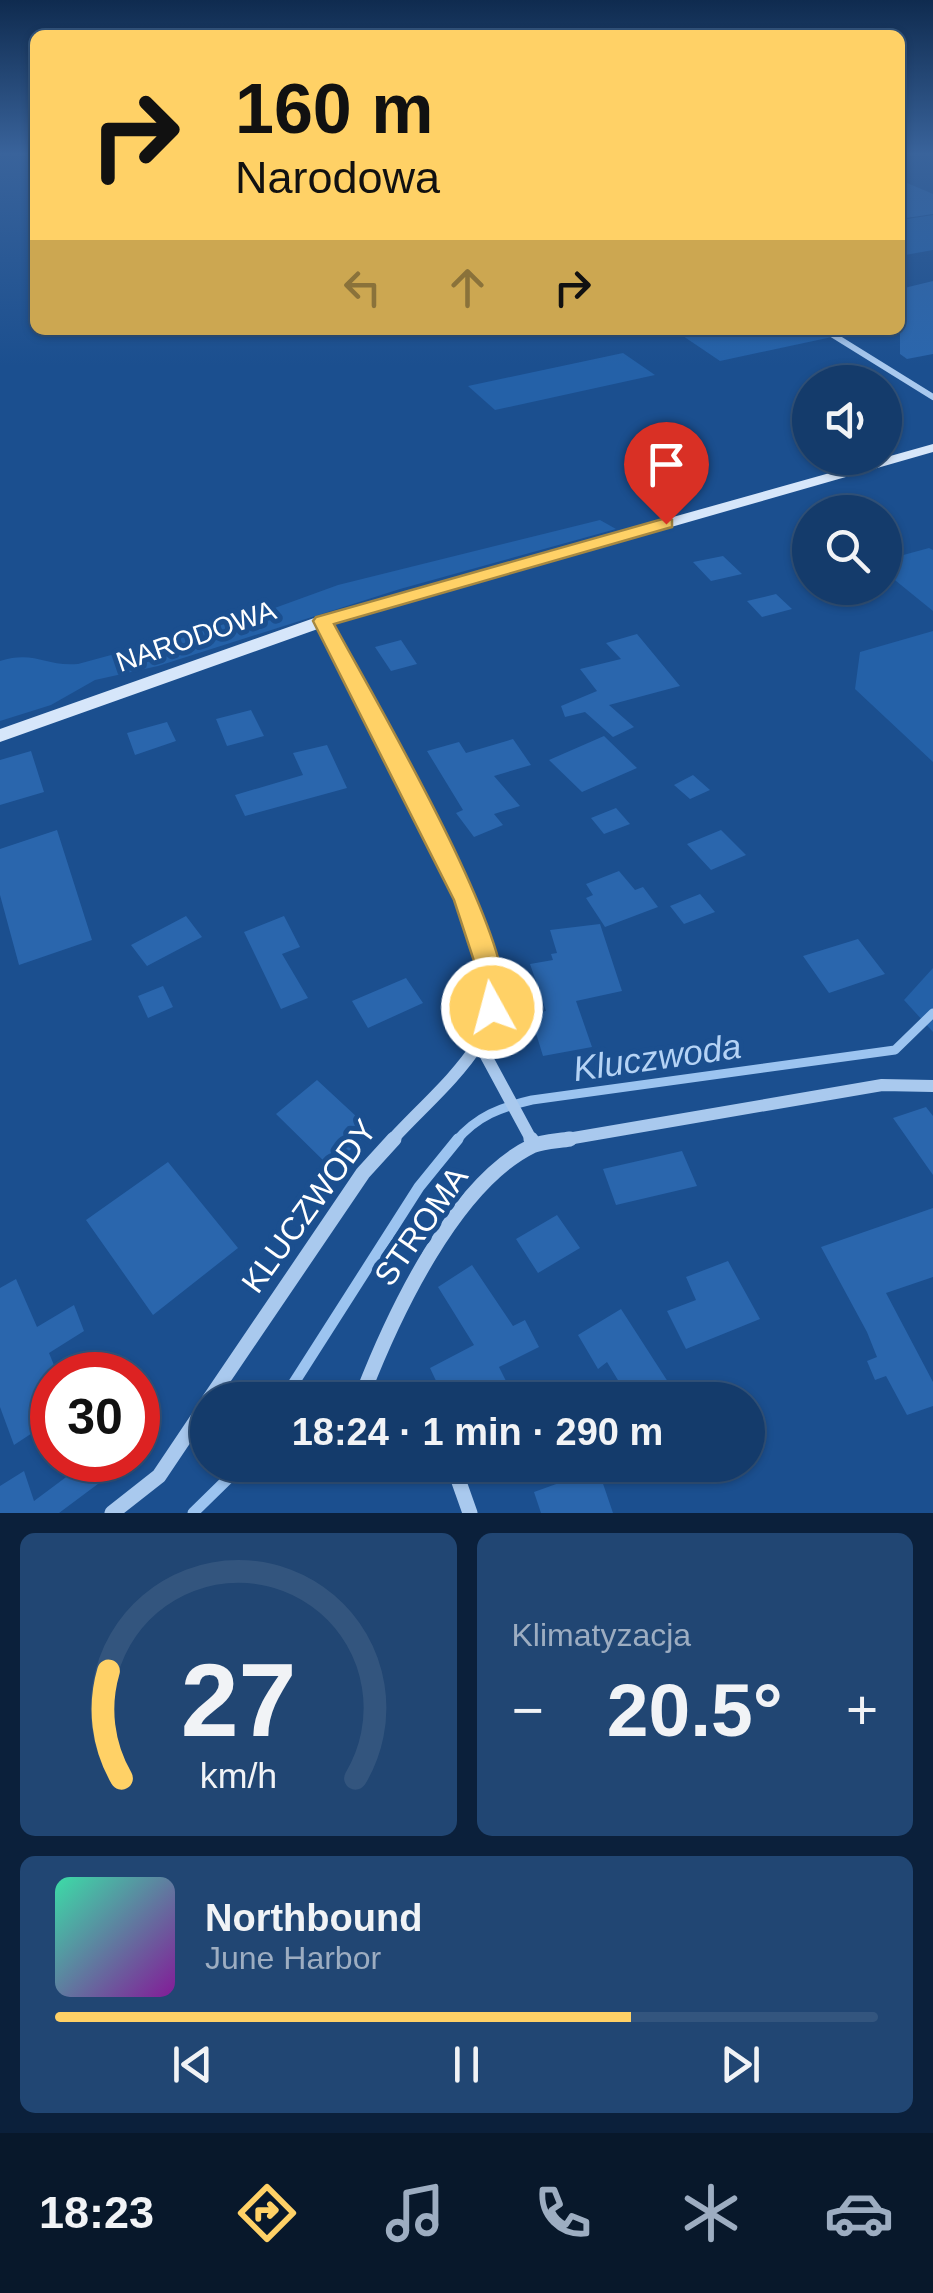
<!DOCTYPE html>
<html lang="pl">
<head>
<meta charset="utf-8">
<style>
	:root { --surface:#143b6b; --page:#214673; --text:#f1f3f6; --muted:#9dadc1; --line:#33557e; --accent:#ffd166 }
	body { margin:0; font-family:Arial,sans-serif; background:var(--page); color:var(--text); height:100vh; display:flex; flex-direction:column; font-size:38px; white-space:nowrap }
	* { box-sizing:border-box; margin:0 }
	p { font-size:32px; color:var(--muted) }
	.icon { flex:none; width:55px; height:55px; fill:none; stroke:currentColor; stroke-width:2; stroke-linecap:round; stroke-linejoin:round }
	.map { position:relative; height:1513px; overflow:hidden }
	.side { display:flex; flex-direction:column; gap:20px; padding:20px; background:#0b203b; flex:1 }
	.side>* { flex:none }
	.guide { position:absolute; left:30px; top:30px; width:875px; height:305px; border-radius:15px; box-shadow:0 2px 8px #0004,0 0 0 2px var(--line); background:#ffd166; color:#111; overflow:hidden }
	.buttons { position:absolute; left:792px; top:365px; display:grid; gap:20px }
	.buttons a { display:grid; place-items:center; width:110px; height:110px; border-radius:50%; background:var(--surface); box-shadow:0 2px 8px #0004,0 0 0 2px var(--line); font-size:50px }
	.speed { position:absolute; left:30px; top:1352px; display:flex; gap:20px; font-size:50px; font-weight:700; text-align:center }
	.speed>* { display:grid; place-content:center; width:130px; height:130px; border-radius:50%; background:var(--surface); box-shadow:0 2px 8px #0004,0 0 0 2px var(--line); line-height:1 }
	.speed .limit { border:15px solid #d22; background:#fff; color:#111 }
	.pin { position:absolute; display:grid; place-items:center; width:85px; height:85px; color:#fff; margin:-102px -42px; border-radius:50% 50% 50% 0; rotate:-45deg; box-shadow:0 0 10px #0007 }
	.pin .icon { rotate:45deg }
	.me { position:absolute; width:110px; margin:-55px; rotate:353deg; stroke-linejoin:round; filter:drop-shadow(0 0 8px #0008) }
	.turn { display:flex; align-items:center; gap:35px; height:210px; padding:0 40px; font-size:45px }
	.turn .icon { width:130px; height:130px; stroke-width:2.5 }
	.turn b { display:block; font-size:70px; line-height:85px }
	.lanes { display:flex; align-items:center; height:95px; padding:0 40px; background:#0003; justify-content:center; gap:50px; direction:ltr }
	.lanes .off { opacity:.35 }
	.big { font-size:75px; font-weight:700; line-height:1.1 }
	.side .tile { flex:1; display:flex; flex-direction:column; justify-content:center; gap:15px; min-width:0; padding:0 35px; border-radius:15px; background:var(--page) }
	.side .dial { align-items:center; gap:0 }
	.dial svg { height:260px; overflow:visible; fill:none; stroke:var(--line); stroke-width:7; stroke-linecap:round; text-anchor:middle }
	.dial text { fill:var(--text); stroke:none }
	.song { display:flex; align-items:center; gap:30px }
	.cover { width:120px; height:120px; border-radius:15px; background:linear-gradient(135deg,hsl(160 70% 55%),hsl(290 70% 35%)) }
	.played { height:10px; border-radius:5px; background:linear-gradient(90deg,var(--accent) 70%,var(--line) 70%) }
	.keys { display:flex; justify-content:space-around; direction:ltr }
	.heat { display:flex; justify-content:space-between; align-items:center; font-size:55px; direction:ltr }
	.side .tiles { flex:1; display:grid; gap:20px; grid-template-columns:1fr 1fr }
	.tile:last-child { grid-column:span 2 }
	.trip { position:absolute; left:190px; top:1382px; width:575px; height:100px; border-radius:50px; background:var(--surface); box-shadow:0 2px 8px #0004,0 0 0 2px var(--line); font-weight:700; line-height:100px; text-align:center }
	.tab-bar { display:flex; height:160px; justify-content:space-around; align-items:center; background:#08182b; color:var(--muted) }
	.tab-bar .icon { width:70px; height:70px }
	.tab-bar .active { color:var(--accent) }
	.tab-bar b { font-size:45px; color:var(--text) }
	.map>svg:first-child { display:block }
	.green { fill:#2461a8 }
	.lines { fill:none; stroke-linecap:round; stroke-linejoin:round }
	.stream-far1 { stroke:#9cc4f0; stroke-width:9 }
	.stream { stroke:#9cc4f0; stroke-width:11 }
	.building { fill:#2a66ad }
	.street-far3 { stroke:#a9c9ee; stroke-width:6 }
	.street-far2 { stroke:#a9c9ee; stroke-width:10 }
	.street-far1 { stroke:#a9c9ee; stroke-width:12 }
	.street { stroke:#a9c9ee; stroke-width:15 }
	.secondary { fill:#d6e6fa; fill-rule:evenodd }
	.route { fill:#ffd166; stroke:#a68842; stroke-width:2.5 }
	.labels { text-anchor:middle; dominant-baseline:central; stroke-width:10; stroke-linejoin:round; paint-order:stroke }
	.street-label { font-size:28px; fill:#fff; stroke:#1b4f8f }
	.near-street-label { font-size:32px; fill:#fff; stroke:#1b4f8f }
	.near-water-label { font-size:35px; font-style:italic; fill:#b5d3f5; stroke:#1b4f8f }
</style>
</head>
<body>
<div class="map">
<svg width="933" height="1513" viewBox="0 0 933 1513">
	<rect width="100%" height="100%" fill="#1b4f8f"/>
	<!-- green -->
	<path class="green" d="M933,215V250L900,256V220Z
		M716,330H819L832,337L720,361L683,336Z
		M623,353L655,375L495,410L468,386Z
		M600,520L616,529L400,589L158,666L95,680L51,705L0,721V661C35,650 45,667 78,664L247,618L338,585Z
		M929,548L933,550V611L885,572V560Z
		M933,631V762L855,689L860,652Z
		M933,968V1032L904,1000Z"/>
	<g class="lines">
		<!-- stream-far1 -->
		<path class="stream-far1" d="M456,1141C477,1116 501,1107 532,1100L895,1050L933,1013"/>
		<!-- stream -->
		<path class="stream" d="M283,1400L419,1187L458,1139
			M193,1513L242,1465"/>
	</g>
	<!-- building -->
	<path class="building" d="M900,180L933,194V214L900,219Z
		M933,281V354L907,359L900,354V289Z
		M723,556L742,574L711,581L693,562Z
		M776,594L792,609L762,617L747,601Z
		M637,634L680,686L609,705L634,727L613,737L585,712L565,717L561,706L597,691L580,669L621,659L606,643Z
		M401,640L417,664L391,671L375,647Z
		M251,710L264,736L227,746L216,719Z
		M167,722L176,741L135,755L127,733Z
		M604,736L637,768L582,792L549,760Z
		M513,739L531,765L494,776L520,806L494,814L503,825L474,837L456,813L463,810L427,751L459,742L466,753Z
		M327,745L347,788L245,816L235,795L303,775L293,753Z
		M31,751L44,792L0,805V760Z
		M693,775L710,790L690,799L674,785Z
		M616,808L630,824L604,834L591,818Z
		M57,830L92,940L19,965L0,895V849Z
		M721,830L746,855L711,870L687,844Z
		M619,871L635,890L643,887L658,907L605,927L586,898L593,895L586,884Z
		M700,894L715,912L684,924L670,906Z
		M186,916L202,937L147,966L131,945Z
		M284,916L300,947L282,954L308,998L281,1009L244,932Z
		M600,924L622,991L576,1001L592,1047L543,1056L530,1014L546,1011L530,964L553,960L551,954L557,953L550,930Z
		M858,939L885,974L829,993L803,956Z
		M406,978L423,1003L368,1028L352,1001Z
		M163,986L173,1007L148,1018L138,996Z
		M317,1080L371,1130L331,1168L276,1114Z
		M926,1107L933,1116V1175L893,1118Z
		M682,1151L697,1186L616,1205L603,1169Z
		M168,1162L238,1248L153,1315L86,1220Z
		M933,1208V1277L886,1293L933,1382V1406L907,1415L886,1376L875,1380L867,1361L877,1357L867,1332L821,1247Z
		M557,1215L580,1248L538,1273L516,1239Z
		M728,1261L760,1319L686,1349L667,1311L696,1300L686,1277Z
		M472,1265L513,1326L525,1320L539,1347L499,1367L508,1385L499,1389L504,1400H445L430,1368L474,1345L438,1287Z
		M16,1279L37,1327L74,1305L84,1331L49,1353L58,1375H52V1420L14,1445L0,1407V1288Z
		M621,1309L670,1385L647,1400H630L607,1362L598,1369L578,1335Z
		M89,1460H130L59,1513H0V1486L24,1471L34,1501Z
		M598,1469L613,1513H541L534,1492Z"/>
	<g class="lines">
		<!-- street-far3 -->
		<path class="street-far3" d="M825,330L933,397"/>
		<!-- street-far2 -->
		<path class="street-far2" d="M323,621L439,845"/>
		<!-- street-far1 -->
		<path class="street-far1" d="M479,1043L532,1141
			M391,1141C419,1110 456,1079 478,1044C517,984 466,897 438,842
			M556,1141L882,1085L933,1086"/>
		<!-- street -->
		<path class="street" d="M531,1139L534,1145
			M209,1400L363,1173L394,1139
			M377,1400L363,1393C393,1316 454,1184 532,1146C543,1141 558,1141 570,1139
			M453,1465L470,1513
			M112,1513L159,1476L208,1403"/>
		<!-- secondary -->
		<path class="secondary" d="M933,444V452L329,625L0,742V729L317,617Z"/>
	</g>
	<!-- sky -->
	<linearGradient id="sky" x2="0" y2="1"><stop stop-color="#0f2b4f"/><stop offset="0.42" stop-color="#39639b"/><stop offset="1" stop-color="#39639b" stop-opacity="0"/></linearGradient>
	<rect width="933" height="366" fill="url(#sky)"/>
	<!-- route -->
	<path class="route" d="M666,518L672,520V527L334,624C368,688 530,959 502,1016L492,1019L482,1016L475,964L454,900L313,621L316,617Z"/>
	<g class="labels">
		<!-- street labels -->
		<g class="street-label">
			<text transform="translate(196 636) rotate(-19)">NARODOWA</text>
		</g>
		<!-- near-street labels -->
		<g class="near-street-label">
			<text transform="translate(309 1206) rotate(-54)">KLUCZWODY</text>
			<text transform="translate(421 1226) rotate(-55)">STROMA</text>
		</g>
		<!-- near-water labels -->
		<g class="near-water-label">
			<text transform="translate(657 1057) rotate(-8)">Kluczwoda</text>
		</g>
	</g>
</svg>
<div class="buttons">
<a><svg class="icon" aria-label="sound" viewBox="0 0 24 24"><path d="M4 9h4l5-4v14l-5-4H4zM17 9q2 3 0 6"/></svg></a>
<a><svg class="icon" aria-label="search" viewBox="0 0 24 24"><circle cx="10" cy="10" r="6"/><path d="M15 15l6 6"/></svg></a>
</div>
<div class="speed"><div class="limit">30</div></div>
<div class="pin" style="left:666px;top:524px;background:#d93025"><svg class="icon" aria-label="arrive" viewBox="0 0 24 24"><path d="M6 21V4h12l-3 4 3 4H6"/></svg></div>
<svg class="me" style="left:492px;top:1008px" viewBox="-20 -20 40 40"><circle r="17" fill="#ffd166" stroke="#fff" stroke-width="3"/><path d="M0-11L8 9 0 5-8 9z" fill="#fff"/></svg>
<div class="trip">18:24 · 1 min · 290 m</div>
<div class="guide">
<div class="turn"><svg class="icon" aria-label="right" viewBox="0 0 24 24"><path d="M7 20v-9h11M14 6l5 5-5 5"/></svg><div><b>160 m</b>Narodowa</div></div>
<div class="lanes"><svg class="icon off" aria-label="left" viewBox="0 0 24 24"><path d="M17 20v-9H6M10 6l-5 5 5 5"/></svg><svg class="icon off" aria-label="ahead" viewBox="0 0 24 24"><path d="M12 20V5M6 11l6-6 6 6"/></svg><svg class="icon" aria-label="right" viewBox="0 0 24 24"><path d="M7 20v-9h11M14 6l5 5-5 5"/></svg></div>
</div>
</div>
<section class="side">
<div class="tiles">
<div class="tile dial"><svg viewBox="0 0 100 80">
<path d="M14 69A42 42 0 1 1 86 69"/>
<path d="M14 69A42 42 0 0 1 10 36" stroke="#ffd166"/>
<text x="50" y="56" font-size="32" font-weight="700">27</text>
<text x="50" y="72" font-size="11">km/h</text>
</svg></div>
<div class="tile"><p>Klimatyzacja</p>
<div class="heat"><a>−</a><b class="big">20.5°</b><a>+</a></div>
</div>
<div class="tile">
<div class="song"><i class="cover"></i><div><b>Northbound</b><p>June Harbor</p></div></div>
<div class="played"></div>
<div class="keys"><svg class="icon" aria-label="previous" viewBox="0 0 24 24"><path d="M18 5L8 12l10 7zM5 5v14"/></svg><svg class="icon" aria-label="pause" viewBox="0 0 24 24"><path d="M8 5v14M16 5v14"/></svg><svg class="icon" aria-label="next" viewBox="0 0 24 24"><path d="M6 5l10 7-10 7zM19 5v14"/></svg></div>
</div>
</div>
</section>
<nav class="tab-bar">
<b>18:23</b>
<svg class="icon active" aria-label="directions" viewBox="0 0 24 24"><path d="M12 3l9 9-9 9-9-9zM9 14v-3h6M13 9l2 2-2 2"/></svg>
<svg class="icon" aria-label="music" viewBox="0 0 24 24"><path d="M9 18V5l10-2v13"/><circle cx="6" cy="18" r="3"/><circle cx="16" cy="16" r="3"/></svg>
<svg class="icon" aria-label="phone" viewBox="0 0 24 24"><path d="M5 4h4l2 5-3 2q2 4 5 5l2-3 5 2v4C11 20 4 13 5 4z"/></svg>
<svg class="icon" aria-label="climate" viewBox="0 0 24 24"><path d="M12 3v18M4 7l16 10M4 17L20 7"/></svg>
<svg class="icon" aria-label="car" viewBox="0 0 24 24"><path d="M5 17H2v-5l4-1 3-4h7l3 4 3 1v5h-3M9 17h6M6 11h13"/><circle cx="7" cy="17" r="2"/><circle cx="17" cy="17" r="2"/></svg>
</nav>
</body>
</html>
